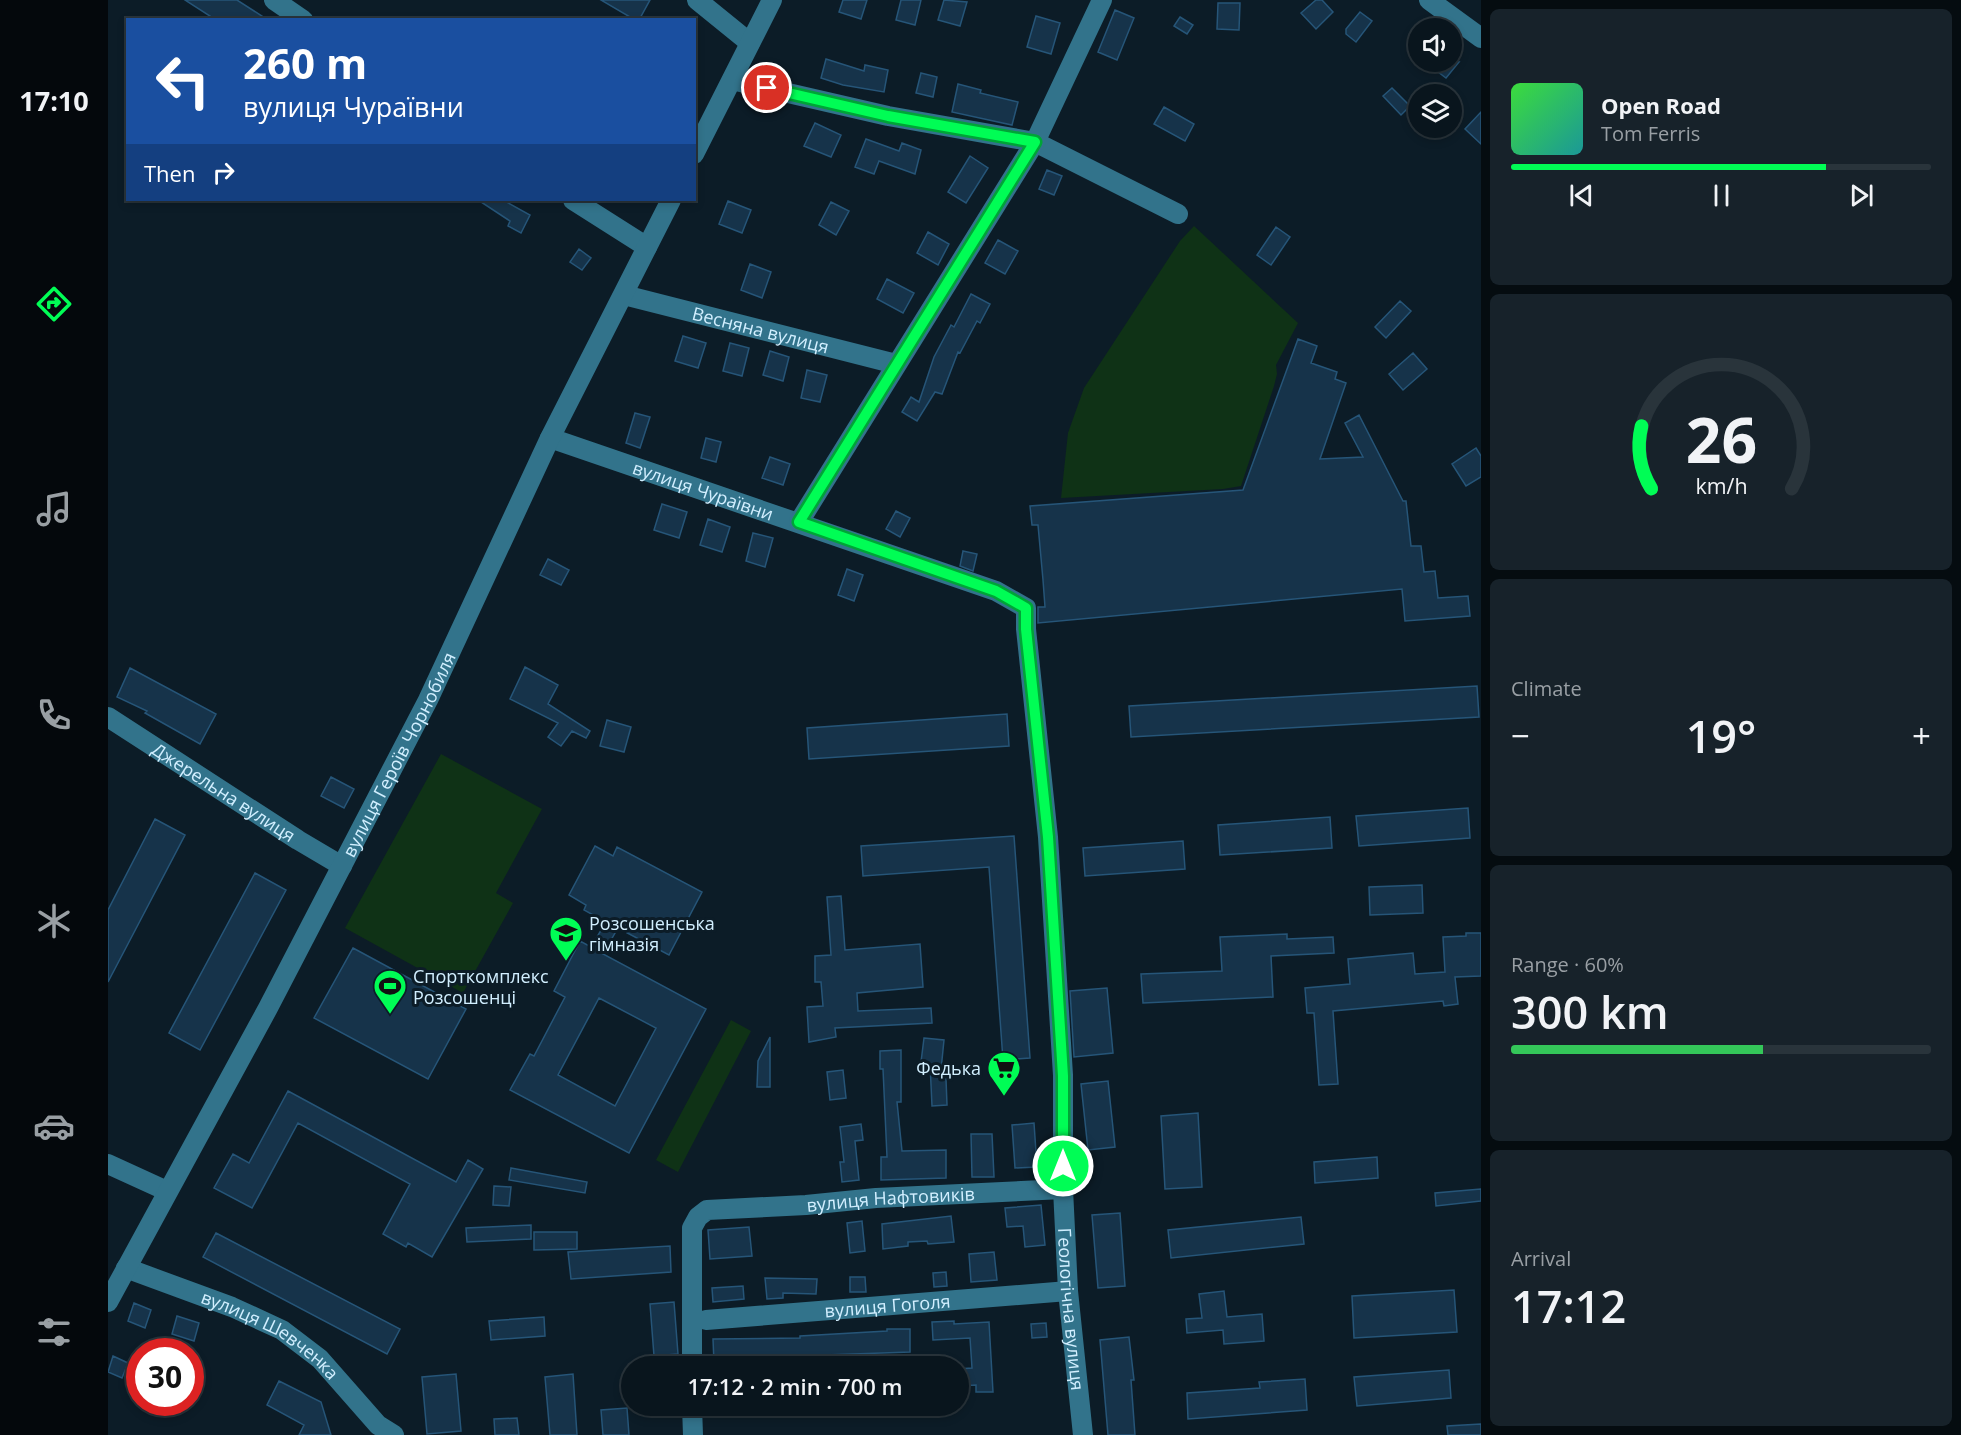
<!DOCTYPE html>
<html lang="en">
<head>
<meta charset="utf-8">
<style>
	:root { --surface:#09151d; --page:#17222a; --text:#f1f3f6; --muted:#999fa4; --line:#29343b; --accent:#00fd55 }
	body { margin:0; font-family:"Open Sans",sans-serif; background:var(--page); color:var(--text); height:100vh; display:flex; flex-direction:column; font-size:22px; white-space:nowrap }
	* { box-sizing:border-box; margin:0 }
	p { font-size:20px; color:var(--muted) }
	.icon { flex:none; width:33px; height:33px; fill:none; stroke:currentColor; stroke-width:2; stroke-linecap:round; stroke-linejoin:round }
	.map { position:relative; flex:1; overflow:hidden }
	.details { display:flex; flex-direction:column; gap:9px; padding:9px; background:#050c10; width:480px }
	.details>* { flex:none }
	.top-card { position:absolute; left:18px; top:18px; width:570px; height:183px; border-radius:0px; box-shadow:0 3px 9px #0003,0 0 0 2px var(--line); background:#1a4fa0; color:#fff; overflow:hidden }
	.tools { position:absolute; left:1300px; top:18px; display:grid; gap:12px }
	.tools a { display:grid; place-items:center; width:54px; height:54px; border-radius:50%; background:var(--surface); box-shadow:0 3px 9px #0003,0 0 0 2px var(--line); font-size:30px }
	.speed { position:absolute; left:18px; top:1338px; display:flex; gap:12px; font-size:30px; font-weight:700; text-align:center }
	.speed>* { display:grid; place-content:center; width:78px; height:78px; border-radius:50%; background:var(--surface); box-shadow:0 3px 9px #0003,0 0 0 2px var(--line); line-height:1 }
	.speed .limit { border:9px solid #d22; background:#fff; color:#111 }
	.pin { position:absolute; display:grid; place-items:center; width:51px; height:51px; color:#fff; margin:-26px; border:3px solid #fff; border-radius:50%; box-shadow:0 2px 6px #0007 }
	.me { position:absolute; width:66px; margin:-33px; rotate:0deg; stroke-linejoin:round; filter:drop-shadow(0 0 4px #0008) }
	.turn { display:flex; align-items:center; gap:21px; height:126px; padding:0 18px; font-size:27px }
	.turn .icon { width:78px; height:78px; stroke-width:2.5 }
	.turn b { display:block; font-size:42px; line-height:51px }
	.then { display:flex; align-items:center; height:57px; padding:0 18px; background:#0003; gap:12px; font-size:22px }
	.big { font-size:45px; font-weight:600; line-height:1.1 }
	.details .widget { flex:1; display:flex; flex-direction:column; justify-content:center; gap:9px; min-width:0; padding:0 21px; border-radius:9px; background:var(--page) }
	.details .dial { align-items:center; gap:0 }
	.dial svg { height:156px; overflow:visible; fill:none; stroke:var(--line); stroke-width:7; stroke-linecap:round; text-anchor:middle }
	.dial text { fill:var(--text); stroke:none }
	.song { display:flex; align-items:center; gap:18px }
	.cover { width:72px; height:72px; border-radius:9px; background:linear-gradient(135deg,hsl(120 70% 55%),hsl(180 70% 35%)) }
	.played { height:6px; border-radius:3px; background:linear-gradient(90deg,var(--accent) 75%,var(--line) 75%) }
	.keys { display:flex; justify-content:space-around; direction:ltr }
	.heat { display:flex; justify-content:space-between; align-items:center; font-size:33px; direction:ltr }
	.charge { height:9px; border-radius:4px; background:linear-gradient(90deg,#34c759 60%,var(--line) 0) }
	.trip { position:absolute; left:513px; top:1356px; width:348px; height:60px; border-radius:30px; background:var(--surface); box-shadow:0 3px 9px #0003,0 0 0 2px var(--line); font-weight:600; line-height:60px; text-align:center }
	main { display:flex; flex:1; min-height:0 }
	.tabs { display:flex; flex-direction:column; width:108px; justify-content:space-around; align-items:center; background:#04080c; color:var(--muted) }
	.tabs .icon { width:42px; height:42px }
	.tabs .active { color:var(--accent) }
	.tabs b { font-size:27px; color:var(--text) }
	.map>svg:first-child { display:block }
	.green { fill:#0f3216 }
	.building { fill:#16334a; stroke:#265578; stroke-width:1.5; fill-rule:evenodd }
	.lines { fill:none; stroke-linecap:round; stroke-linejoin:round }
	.minor { stroke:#32738b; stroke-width:20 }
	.route-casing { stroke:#00a437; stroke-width:15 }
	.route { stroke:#00fd55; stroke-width:10 }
	.labels { text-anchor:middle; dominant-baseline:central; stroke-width:6; stroke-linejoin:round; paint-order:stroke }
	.street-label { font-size:18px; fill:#d2efff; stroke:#0c1c27 }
	.poi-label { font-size:18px; fill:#d2efff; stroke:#0c1c27; text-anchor:start }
</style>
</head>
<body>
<main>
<nav class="tabs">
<b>17:10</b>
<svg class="icon active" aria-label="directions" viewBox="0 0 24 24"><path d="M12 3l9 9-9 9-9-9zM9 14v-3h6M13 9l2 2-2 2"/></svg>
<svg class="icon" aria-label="music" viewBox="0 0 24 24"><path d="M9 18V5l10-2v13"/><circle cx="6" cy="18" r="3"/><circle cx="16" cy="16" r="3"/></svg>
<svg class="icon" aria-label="phone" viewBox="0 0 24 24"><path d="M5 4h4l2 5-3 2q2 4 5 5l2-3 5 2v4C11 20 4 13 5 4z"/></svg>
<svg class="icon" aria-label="climate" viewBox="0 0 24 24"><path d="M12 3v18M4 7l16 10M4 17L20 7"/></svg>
<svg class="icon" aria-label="car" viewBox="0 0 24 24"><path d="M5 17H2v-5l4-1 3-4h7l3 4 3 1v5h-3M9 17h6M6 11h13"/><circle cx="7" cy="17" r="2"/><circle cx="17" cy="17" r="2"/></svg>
<svg class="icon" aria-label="filters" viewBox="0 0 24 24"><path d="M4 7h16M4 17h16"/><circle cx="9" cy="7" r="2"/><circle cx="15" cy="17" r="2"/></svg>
</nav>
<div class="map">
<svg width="1373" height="1435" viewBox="0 0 1373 1435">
	<rect width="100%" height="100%" fill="#0c1c27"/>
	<!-- green -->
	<path class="green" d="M1086,226L1190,323L1168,365L1169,374L1166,386L1133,486L1115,489L953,498L960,433L976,388L1072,241Z
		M333,754L434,809L388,893L405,903L355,993L237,928Z
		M623,1020L643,1031L570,1172L548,1160Z"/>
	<!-- building -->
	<path class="building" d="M77,0H129L160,20H108Z
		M493,0H542L531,20H527Z
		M735,0H759L753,19L731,12Z
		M793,0H813L807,25L788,20Z
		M836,0L859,2L852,26L830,20Z
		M1208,0H1214L1225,12L1208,29L1193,13Z
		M1110,3H1132L1131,30L1109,29Z
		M1007,10L1026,18L1009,60L990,52Z
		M1252,12L1264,21L1248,42L1238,34V29Z
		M928,16L952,23L943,54L919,47Z
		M1072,17L1085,25L1079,34L1066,26Z
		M718,59L756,71L757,65L780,70L776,92L735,85L713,78Z
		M1317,62H1351L1338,78Z
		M813,73L829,77L825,97L808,93Z
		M850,84L873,90L872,93L910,102L904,125L844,112Z
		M1284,88L1302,106L1293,115L1275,96Z
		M1056,107L1086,124L1077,141L1046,124Z
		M1373,112V144L1357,129Z
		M707,123L733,135L723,157L696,146Z
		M758,139L791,151L794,143L813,150L807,174L771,161L766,174L747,167Z
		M862,156L880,168L858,203L840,192Z
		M939,170L954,176L946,195L931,189Z
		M370,200H395L422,215L413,233L400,226L402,221Z
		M620,201L643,210L634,233L611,224Z
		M723,202L741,211L728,235L711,225Z
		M1168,227L1182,237L1163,265L1149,255Z
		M820,232L841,244L830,265L809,253Z
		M890,240L910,251L897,274L877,263Z
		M471,249L483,258L474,270L462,262Z
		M642,264L663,272L654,298L633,290Z
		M779,279L806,293L795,313L769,299Z
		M863,294L882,304L872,323L869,321L852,353L850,352L834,394L827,392L809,421L794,412L803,397L811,402L826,357L843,325L846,327Z
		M1292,301L1303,311L1278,338L1267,327Z
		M575,336L598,343L590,368L567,361Z
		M1190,339L1209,346L1203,363L1229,372L1227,379L1238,383L1212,459L1255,457L1237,423L1251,415L1295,501H1298L1303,546H1313L1316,572L1327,571L1330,598L1360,596L1362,616L1297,621L1294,589L930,623V607H937L935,580L930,525H924L922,506L1135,490Z
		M622,343L641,348L634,376L615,371Z
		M662,351L681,357L675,381L655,375Z
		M1305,353L1319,369L1295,390L1281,374Z
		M699,370L719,375L712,402L693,398Z
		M527,413L542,417L532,448L518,443Z
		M598,438L613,442L608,462L593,458Z
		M1368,448L1373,456V477L1358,486L1344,464Z
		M662,457L682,464L675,485L654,478Z
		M554,504L579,512L571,538L546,530Z
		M788,511L802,518L792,537L778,529Z
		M600,519L622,527L614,552L592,545Z
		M645,533L665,538L657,567L638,561Z
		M855,551L869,554L865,571L852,566Z
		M440,559L461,570L453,585L432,575Z
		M739,569L755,575L746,601L730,595Z
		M417,667L450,685L440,704L482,731L478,738L464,731L453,746L440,737L450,723L402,699Z
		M22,668L108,714L92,744L37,713L39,711L9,697Z
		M1369,686L1371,717L1023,737L1021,706Z
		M899,714L901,746L701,759L699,728Z
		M499,720L523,727L516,752L492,746Z
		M223,777L246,789L236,808L213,796Z
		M1360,808L1362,838L1251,846L1248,816Z
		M1222,817L1224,848L1112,855L1110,825Z
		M47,819L77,835L0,982V910Z
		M906,836L922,1058L895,1060L881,867L755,876L753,846Z
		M1075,841L1077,869L977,876L975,848Z
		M487,846L505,856L509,847L594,892L561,955L510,928L495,954L598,1009L521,1153L402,1090L422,1054L426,1056L457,997L446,991L472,941L483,947L498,922L476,910L478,905L461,895ZM491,998L548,1028L507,1106L450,1075Z
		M147,873L178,890L92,1050L61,1033Z
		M1314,885L1315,913L1262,915L1261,887Z
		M733,896L737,950L812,944L815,987L749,993L750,1011L823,1008L824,1023L727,1028L728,1037L701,1042L699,1007L715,1006L713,982H707V956L723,955L719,897Z
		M1358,933H1373V976L1347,977L1350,1004L1336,1006L1335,1001L1225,1011L1230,1084L1211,1085L1206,1013H1199L1197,988L1242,984L1240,959L1305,953L1307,974L1337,972L1335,937L1358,936Z
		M1179,934V939L1225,937L1226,953L1163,956L1165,997L1035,1003L1033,974L1114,971L1112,937Z
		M245,948L358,1009L320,1079L206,1018Z
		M999,988L1005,1053L966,1057L962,991Z
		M662,1037V1087H649L650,1061Z
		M816,1038L836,1040L832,1080L838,1079L839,1105L824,1106L822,1063L813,1062Z
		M793,1050V1102H789L794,1151L838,1150V1178L773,1180V1157H779L775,1069H772V1051Z
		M735,1070L738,1098L722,1100L719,1072Z
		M1000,1081L1007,1147L980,1150L973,1084Z
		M180,1091L348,1182L360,1160L375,1169L324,1257L300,1243L298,1247L275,1234L302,1184L190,1123L144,1208L106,1188L125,1154L141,1163Z
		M1090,1113L1094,1187L1057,1189L1053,1116Z
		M926,1123L929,1167L907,1168L904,1125Z
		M753,1124L755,1140L747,1141L751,1180L734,1182L732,1162H736L732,1127Z
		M863,1134H884L886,1177H864Z
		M1269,1157L1270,1178L1207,1183L1206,1162Z
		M403,1168L479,1182L477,1193L401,1180Z
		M386,1186L403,1187L401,1206L385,1205Z
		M1373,1189V1201L1328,1206L1327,1193Z
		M933,1205L937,1245L917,1247L915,1226L899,1227L897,1208Z
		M1012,1213L1017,1286L990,1288L984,1215Z
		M843,1216L846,1242L820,1244L819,1241L800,1242V1246L775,1249L774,1224Z
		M1193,1217L1196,1244L1063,1258L1060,1230Z
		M754,1221L757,1251L742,1253L739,1223Z
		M423,1225V1239L359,1242L358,1228Z
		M641,1227L644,1256L602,1259L600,1230Z
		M426,1232H469V1249L426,1250Z
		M108,1233L292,1329L279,1354L95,1257Z
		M562,1246L563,1272L463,1279L460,1252Z
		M886,1252L889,1280L863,1282L861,1254Z
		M838,1272L839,1286L826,1287L825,1273Z
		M742,1277H757L758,1292H742Z
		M657,1278L709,1279L708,1294L675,1293V1298L659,1299Z
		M635,1286L636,1299L605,1302L604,1288Z
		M1346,1290L1349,1332L1246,1338L1244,1296Z
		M1116,1291L1119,1317L1154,1314L1156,1341L1116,1344L1115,1330L1079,1333L1078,1319L1094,1318L1091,1294Z
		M566,1302L570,1354L546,1356L542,1304Z
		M26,1303L43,1310L37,1328L20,1321Z
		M69,1316L91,1323L86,1341L64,1334Z
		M436,1317L437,1336L383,1340L381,1321Z
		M846,1321V1324L881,1322L885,1392H868V1385L850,1386V1369L864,1368L862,1338L825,1340L824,1322Z
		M938,1323L939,1337L924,1338L923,1324Z
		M779,1329H802V1352L717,1355V1361L633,1360L606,1363L605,1339L692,1338V1336L779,1331Z
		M1021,1337L1026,1380H1023L1027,1435H1000L992,1340Z
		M5,1356L20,1363L14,1378L0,1372Z
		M1341,1370L1343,1398L1249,1406L1246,1377Z
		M348,1374L353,1431L319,1434L314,1377Z
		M465,1374L469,1435H442L437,1377Z
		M1197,1379L1199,1410L1080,1419L1079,1393L1152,1388L1151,1382Z
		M171,1381L213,1402L223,1435H191L196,1425L159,1405Z
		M519,1408L521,1435H495L493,1410Z
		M409,1418L411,1435H387L386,1419Z
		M1373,1424V1435H1340L1339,1426Z"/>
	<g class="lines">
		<!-- minor -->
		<g class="minor">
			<path d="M166,0L195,20"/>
			<path d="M589,0L642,43"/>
			<path d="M1321,0L1373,38"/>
			<path d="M624,80L780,116L927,142L1070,214"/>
			<path d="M586,154L664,0"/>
			<path d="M465,200L539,247"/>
			<path id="s1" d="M516,295L788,364"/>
			<path id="s2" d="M442,438L888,591L918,608V629L940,837L955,1075V1189L960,1291L975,1435"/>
			<path d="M691,522L927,142L994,0"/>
			<path id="s3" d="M0,717L190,840L234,866"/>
			<path d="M0,1164L59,1191"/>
			<path id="s4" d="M18,1268L124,1307L174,1330L212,1359L270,1425L286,1435"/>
			<path id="s5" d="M0,1302L160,1008L320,700L442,438L563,200"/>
			<path id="s6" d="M598,1320L960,1291"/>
			<path id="s7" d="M584,1366V1228L590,1217L599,1210L698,1205L768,1198L955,1189"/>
			<path d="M584,1406L585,1435"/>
		</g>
	</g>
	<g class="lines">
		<!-- route casing -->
		<g class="route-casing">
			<path id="route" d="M659,88L780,116L927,142L691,522L888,591L918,608V629L940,837L955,1076V1166"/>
		</g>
		<!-- route -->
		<use href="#route" class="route"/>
	</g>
	<!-- icons -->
	<defs>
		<g id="school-pin" transform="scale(1.725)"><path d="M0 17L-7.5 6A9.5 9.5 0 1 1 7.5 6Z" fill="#00fd55" stroke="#0c1c27"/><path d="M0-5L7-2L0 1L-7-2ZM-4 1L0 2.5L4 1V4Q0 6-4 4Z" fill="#111"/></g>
		<g id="stadium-pin" transform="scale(1.725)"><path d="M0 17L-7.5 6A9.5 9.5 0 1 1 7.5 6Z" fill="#00fd55" stroke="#0c1c27"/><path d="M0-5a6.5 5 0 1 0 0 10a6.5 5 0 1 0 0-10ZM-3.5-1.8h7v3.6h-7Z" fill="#111"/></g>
		<g id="supermarket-pin" transform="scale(1.725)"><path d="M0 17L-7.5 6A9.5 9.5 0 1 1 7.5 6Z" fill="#00fd55" stroke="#0c1c27"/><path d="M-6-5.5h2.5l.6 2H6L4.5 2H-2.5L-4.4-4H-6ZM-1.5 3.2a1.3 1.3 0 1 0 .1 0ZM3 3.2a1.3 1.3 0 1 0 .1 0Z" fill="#111"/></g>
	</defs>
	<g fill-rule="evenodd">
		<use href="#school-pin" x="458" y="933"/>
		<use href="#stadium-pin" x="282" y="986"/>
		<use href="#supermarket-pin" x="896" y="1068"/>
	</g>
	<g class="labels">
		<!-- street labels -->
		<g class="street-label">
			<text stroke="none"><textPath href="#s1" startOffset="141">Весняна вулиця</textPath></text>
			<text stroke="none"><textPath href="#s2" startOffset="162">вулиця Чураївни</textPath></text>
			<text stroke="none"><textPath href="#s5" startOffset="620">вулиця Героїв Чорнобиля</textPath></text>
			<text stroke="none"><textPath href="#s3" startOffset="138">Джерельна вулиця</textPath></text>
			<text stroke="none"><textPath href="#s7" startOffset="346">вулиця Нафтовиків</textPath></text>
			<text stroke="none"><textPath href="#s6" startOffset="182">вулиця Гоголя</textPath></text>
			<text stroke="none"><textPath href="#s2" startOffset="1209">Геологічна вулиця</textPath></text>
			<text stroke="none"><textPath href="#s4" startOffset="160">вулиця Шевченка</textPath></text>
		</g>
		<!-- poi labels -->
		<g class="poi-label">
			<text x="481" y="923">Розсошенська<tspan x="481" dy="21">гімназія</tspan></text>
			<text x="305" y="976">Спорткомплекс<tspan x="305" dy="21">Розсошенці</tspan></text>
			<text x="873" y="1068" text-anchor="end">Федька</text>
		</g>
	</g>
</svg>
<div class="tools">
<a><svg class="icon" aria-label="sound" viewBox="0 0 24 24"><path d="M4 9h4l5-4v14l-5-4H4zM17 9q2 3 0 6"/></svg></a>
<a><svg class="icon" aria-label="layers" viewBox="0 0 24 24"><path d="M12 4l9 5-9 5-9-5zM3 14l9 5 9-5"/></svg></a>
</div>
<div class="speed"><div class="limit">30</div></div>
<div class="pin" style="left:659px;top:88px;background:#d93025"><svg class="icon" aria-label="arrive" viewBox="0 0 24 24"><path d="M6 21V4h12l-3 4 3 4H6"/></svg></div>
<svg class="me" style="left:955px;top:1166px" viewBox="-20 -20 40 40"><circle r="17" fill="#00fd55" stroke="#fff" stroke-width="3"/><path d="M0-11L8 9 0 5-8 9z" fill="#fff"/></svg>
<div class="trip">17:12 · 2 min · 700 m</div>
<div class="top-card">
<div class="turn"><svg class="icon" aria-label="left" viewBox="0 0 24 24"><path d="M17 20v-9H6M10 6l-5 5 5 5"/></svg><div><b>260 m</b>вулиця Чураївни</div></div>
<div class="then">Then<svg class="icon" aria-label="right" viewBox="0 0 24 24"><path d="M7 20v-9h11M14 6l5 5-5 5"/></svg></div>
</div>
</div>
<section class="details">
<div class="widget">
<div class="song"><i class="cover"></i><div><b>Open Road</b><p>Tom Ferris</p></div></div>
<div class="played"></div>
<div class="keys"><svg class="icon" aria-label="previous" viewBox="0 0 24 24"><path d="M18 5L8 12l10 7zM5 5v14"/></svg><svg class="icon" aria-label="pause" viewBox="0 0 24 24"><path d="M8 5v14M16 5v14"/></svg><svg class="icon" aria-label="next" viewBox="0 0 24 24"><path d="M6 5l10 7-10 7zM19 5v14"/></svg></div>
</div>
<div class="widget dial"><svg viewBox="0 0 100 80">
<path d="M14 69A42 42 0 1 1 86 69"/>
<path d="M14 69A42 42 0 0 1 9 37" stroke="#00fd55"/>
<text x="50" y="56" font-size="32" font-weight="700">26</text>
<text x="50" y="72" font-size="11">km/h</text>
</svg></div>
<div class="widget"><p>Climate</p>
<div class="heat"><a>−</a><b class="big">19°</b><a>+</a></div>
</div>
<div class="widget"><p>Range · 60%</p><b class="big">300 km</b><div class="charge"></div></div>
<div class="widget"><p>Arrival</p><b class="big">17:12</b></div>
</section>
</main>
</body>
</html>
